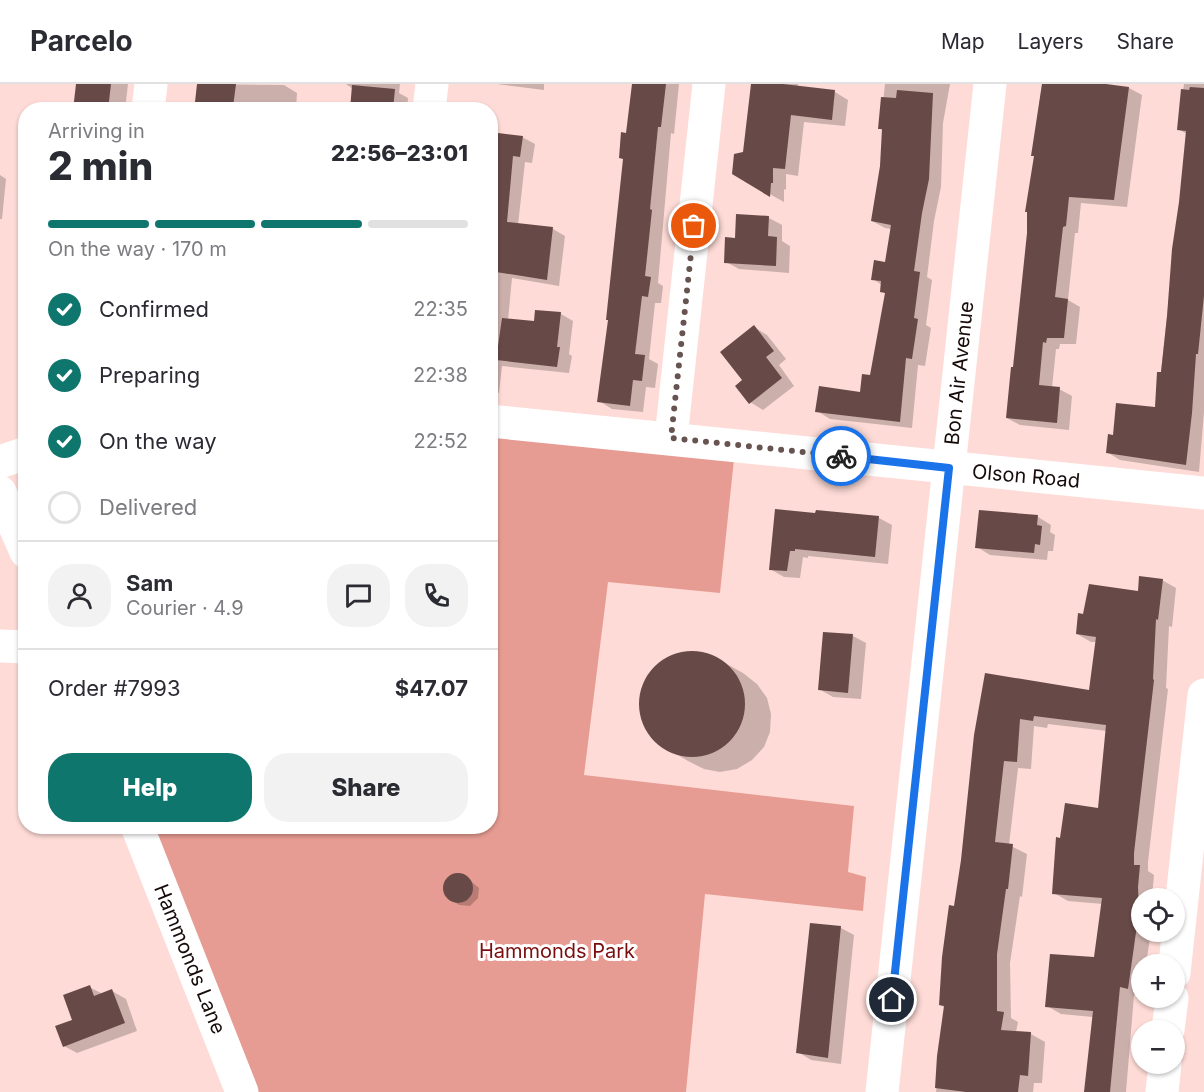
<!DOCTYPE html>
<html lang="en">
<head>
<meta charset="utf-8">
<style>
	body { margin:0; font-family:Inter,sans-serif; background:#f2f2f3; color:#2b2b33; height:100vh; display:flex; flex-direction:column; font-size:22px; white-space:nowrap }
	* { box-sizing:border-box; margin:0 }
	p { font-size:20px; color:#7c7c81 }
	.icon { flex:none; width:33px; height:33px; fill:none; stroke:currentColor; stroke-width:2; stroke-linecap:round; stroke-linejoin:round }
	.map { position:relative; flex:1; overflow:hidden }
	.details { position:absolute; left:18px; top:18px; width:480px; height:732px; display:flex; flex-direction:column; background:#fff; border-radius:24px; box-shadow:0 2px 4px #0004 }
	.details>* { flex:none }
	.tools { position:absolute; left:1131px; top:804px; display:grid; gap:12px }
	.tools a { display:grid; place-items:center; width:54px; height:54px; border-radius:50%; background:#fff; box-shadow:0 2px 4px #0004; font-size:30px }
	.pin { position:absolute; display:grid; place-items:center; width:51px; height:51px; color:#fff; margin:-26px; border:3px solid #fff; border-radius:50%; box-shadow:0 2px 6px #0007 }
	.courier { position:absolute; display:grid; place-items:center; width:60px; height:60px; margin:-30px; border:4px solid #1a73e8; border-radius:50%; background:#fff; color:#222; box-shadow:0 2px 8px #0007 }
	.overview em { font-style:normal; font-weight:800 }
	.overview div { display:flex; flex-direction:column-reverse }
	.overview { display:flex; align-items:center; justify-content:space-between; height:102px; padding:0 30px }
	h1 { font-size:39px; font-weight:800; line-height:45px }
	.bar { display:grid; grid-template-columns:repeat(4,1fr); gap:9px 6px; align-content:center; height:72px; padding:0 30px }
	.bar i { height:8px; border-radius:4px; background:#e1e1e2 }
	.bar .active { background:#0f766e }
	.bar p { grid-column:span 4 }
	.line { display:flex; align-items:center; gap:15px; padding:0 30px; border-top:2px solid #e1e1e2 }
	.line div { flex:1 }
	.round { display:grid; place-items:center; flex:none; width:63px; height:63px; border-radius:24px; background:#f2f2f3 }
	ol { padding:0 30px; list-style:none }
	li { display:flex; align-items:center; gap:18px; height:66px }
	li p { margin-inline-start:auto }
	li .icon { padding:6px; border-radius:50%; background:#0f766e; color:#fff; stroke-width:4 }
	li:last-child { color:#7c7c81 }
	li i { width:33px; height:33px; border:3px solid #e1e1e2; border-radius:50% }
	.primary-button { display:flex; gap:12px; margin-top:auto; padding:12px 30px }
	.primary-button a { flex:1; height:69px; border-radius:24px; background:#0f766e; color:#fff; font-size:24px; font-weight:800; line-height:69px; text-align:center }
	.primary-button a+a { background:#f2f2f3; color:#2b2b33 }
	header { display:flex; align-items:center; gap:36px; box-sizing:border-box; height:84px; padding:0 30px; background:#fff; border-bottom:2px solid #e1e1e2 }
	header strong { font-size:28px }
	nav { display:flex; gap:33px; margin-inline-start:auto; font-size:21px }
	.map>svg:first-child { display:block }
	.green { fill:#e79c93 }
	.shadow { fill:#0003 }
	.building { fill:#674a47 }
	.lines { fill:none; stroke-linecap:round; stroke-linejoin:round }
	.minor { stroke:#fff; stroke-width:33 }
	.done { stroke:#675451; stroke-width:6; stroke-dasharray:0 10.8 }
	.route { stroke:#1a73e8; stroke-width:8 }
	.labels { text-anchor:middle; dominant-baseline:central; stroke-width:6; stroke-linejoin:round; paint-order:stroke }
	.street-label { font-size:20px; fill:#160b0a; stroke:#fff }
	.park-label { font-size:20px; fill:#7a0e0f; stroke:#fff }
</style>
</head>
<body>
<header>
<strong>Parcelo</strong>
<nav><a>Map</a><a>Layers</a><a>Share</a></nav>
</header>
<div class="map">
<svg width="1204" height="1008" viewBox="0 0 1204 1008">
	<rect width="100%" height="100%" fill="#fedbd6"/>
	<path class="green" d="M491,351l243,24 -14,134 -112,-11 -24,193 270,31 -6,66 18,5 -3,34 -158,-17 -19,198h-434l-99,-265 337,-1z"/>
	<path class="shadow" d="M84,0h44l-3,26h-51z
		M200,0l84,1 13,8 -1,17h-99z
		M346,0h54l-1,9 9,5 -1,12h-55l1,-21z
		M497,0h47v6z
		M633,0h46l-5,50 -3,-1 -13,150 5,3 -2,17h-6l-6,56 9,5 -3,24 -9,-1 -3,25 -31,-3 -13,-8 10,-81z
		M754,0h44v3l37,5 13,8 -3,26 -41,-4 -6,54 -12,-2v16l-2,-1v13l-50,-28 10,-20z
		M885,0h65l-7,39 -2,64 -7,34 -7,56 5,3 -6,45 5,3 -6,38 -7,-1 -6,63 -82,-9 -13,-8 45,-18 9,-17 16,-82 -6,-3 1,-6 -9,-6 13,-16 5,-34 -6,-1 -13,-7 8,-42 4,-48 -4,-2z
		M1042,0h65v2l22,2 13,7 -15,112 -46,-4 -3,30h-3l-7,67 12,7 -4,37h-16l-1,5h-3l-4,39 7,1 13,7 -3,34 -49,-5 -13,-7 8,-49 20,-212 -3,-2z
		M1184,0h20v328l-5,60 -79,-12 -13,-8 7,-15 43,-29 30,-274 -9,-5z
		M490,49l32,4 13,7 -3,19 -7,-1 -7,63 35,4 12,7 -6,50 -47,-8 -4,42 27,3 1,-12 25,3 12,7 -4,33 3,2 -3,17 -67,-7 -3,27 -9,-1z
		M0,91l6,4 -4,40h-2z
		M738,131l31,3 13,7v16l8,5 -1,27 -50,-4 -13,-7 10,-22z
		M24,236h2v33l-3,-1z
		M754,243l13,8 19,24 -7,6 15,21 -31,24 -13,-8 -6,-22z
		M776,427l103,7 13,7 -4,39 -80,-8v2l-5,-1 -3,21 -16,-1 -14,-8z
		M980,428l58,5 13,8 -1,7 5,3 -2,16h-5l-1,9 -57,-5 -13,-8z
		M1162,496l14,8 -4,39 -3,-1 -3,62 2,1 -20,173v9l6,4 -2,23h-10v34h9l-5,32h-4v32l-8,-1 -8,97h-40l7,-75 -32,-3 -14,-8 48,-47 8,-55 -35,-3 -14,-8 7,-54 38,-30 8,-78 -59,-7 -1,4 -13,-2 -3,43 -13,-1 -9,77 18,9 -5,43 -2,-1 -10,67 1,55 7,4 -2,10 15,2 14,8 -3,41h-8l-1,9h-97l10,-84 -6,-3 22,-145 14,-125 114,-43 7,-50h-6l-14,-8 8,-19 54,-22z
		M825,549l28,3 13,7 -5,56 -28,-2 -14,-8z
		M700,568l16,6 27,15 14,11 10,14 4,16 -1,18 -6,15 -12,13 -15,9 -17,3 -16,-3 -16,-8 -27,-16 -12,-12 -7,-16 -2,-17 5,-16 8,-15 14,-11 16,-5z
		M454,791l11,1 14,12 -1,10 -8,8 -11,-1 -6,-4 -8,-9 1,-10z
		M812,840l29,4 13,7 -13,129 -30,-4 -13,-8z
		M89,903l14,7 9,-3 14,8 11,32 -60,22 -13,-7z"/>
	<path class="building" d="M76,0h35l-3,26h-35z
		M197,0h39l-3,23 -38,-5z
		M632,0h34l-5,43h-3l-8,82 2,1 -7,66 6,1 -3,20 -6,-1 -7,58 10,1 -3,26 -9,-1 -3,26 -33,-4 11,-82h-2l17,-161 -4,-1 2,-26 5,1z
		M751,0h32l52,6 -3,30 -41,-5 -6,54 -12,-1v15h-2l-1,14 -38,-23 2,-20 9,-2z
		M1042,0h64l23,3 -15,113 -45,-3 -3,29 -3,1 -8,70 13,2 -4,39h-17l-1,5 -3,-1 -4,43 21,2 -3,36 -51,-5 5,-51h2l14,-134v-21h-2l9,-56h-3z
		M352,1l43,4 -2,21h-43z
		M1190,3l14,1v208l-6,58h-2l-4,59 -6,52 -80,-12 2,-19 5,1 3,-32 39,4 2,-35h4l6,-56 5,-67 7,-47 7,-71 -9,-1 4,-41 8,1z
		M897,6l36,3 -4,86 -7,34 -8,58 6,1 -6,46 4,1 -6,40 -6,-1 -6,64 -85,-10 4,-26 41,6 2,-18 8,1 15,-82 -5,-1 1,-11 -10,-1 3,-20 11,2 6,-37 -20,-4 9,-55 2,-37h-4l3,-32 15,1z
		M490,48l33,4 -3,21 -7,-1 -6,66 46,5 -6,53 -57,-9z
		M736,130l33,2 -1,20 9,1 -1,29 -52,-3 1,-26 10,1z
		M535,226l26,2 -4,35h3l-3,20 -61,-7 6,-42 32,3z
		M754,241l20,26 -8,6 16,21 -33,26 -14,-18 7,-6 -22,-28z
		M775,425l40,4 1,-3 63,6 -4,41 -80,-8v2h-5l-3,20 -18,-1z
		M979,426l59,5 -1,10 5,1 -2,19 -5,-1 -1,9 -59,-5z
		M1139,492l24,3 -5,41 -2,-1 -3,60 1,1 -20,173v12h6l-2,22 1,24 -11,78 -8,-2 -10,105h-26l9,-81 -48,-4 5,-53 44,3 8,-59 -50,-4 4,-57 4,1 5,-35 33,5 8,-83 -72,-9 -1,5 -13,-2 -3,43 -13,-1 -9,81 18,2 -5,45h-2l-9,65v57l7,1 -3,18 30,2 -3,44 -8,-1 -2,17h-52l-31,-4 2,-32 7,-50 -5,-1 3,-48 7,-52 5,1 7,-46 13,-125 11,-62 104,17 7,-53 -20,-3 2,-21 5,1 6,-30 49,7z
		M823,548l30,2 -5,59 -30,-3z
		M639 620a53 53 0 1 1 106 0a53 53 0 1 1-106 0Z
		M443 804a15 15 0 1 1 30 0a15 15 0 1 1-30 0Z
		M810,839l31,3 -13,132 -32,-5z
		M90,901l4,11 18,-7 13,34 -62,24 -8,-21 17,-6 -9,-25z"/>
	<g class="lines">
		<path class="minor" d="M148,26l3,-26
			M429,26l3,-26
			M490,337l714,72
			M671,354l38,-354
			M0,378l26,-9
			M0,408l26,60
			M0,562l26,1
			M137,742l105,266
			M1174,889l30,-278
			M1168,946l4,-32
			M882,1008l108,-1008
			M1162,1008l3,-28"/>
	</g>
	<g class="lines">
		<path class="done" d="M694,142l-23,212 170,18"/>
		<path class="route" d="M841,372l108,12 -57,532"/>
	</g>
	<g class="labels">
		<g class="street-label">
			<text transform="translate(959 289) rotate(-84)">Bon Air Avenue</text>
			<text transform="translate(1026 392) rotate(5)">Olson Road</text>
			<text transform="translate(190 875) rotate(68)">Hammonds Lane</text>
		</g>
		<g class="park-label">
			<text x="557" y="867">Hammonds Park</text>
		</g>
	</g>
</svg>
<div class="tools">
<a><svg class="icon" aria-label="locate" viewBox="0 0 24 24"><circle cx="12" cy="12" r="6"/><path d="M12 2v4M12 18v4M2 12h4M18 12h4"/></svg></a>
<a>+</a>
<a>−</a>
</div>
<div class="pin" style="left:694px;top:142px;background:#ea580c"><svg class="icon" aria-label="bag" viewBox="0 0 24 24"><path d="M5 8h14l-1 12H6zM9 8a3 3 0 0 1 6 0"/></svg></div>
<div class="pin" style="left:892px;top:916px;background:#1f2937"><svg class="icon" aria-label="home" viewBox="0 0 24 24"><path d="M3 11l9-7 9 7M6 9v11h12V9"/></svg></div>
<div class="courier" style="left:841px;top:372px"><svg class="icon" aria-label="bike" viewBox="0 0 24 24"><circle cx="6" cy="16" r="4"/><circle cx="18" cy="16" r="4"/><path d="M6 16l4-8h5l3 8M10 8l3 8H6M13 5h3"/></svg></div>
<section class="details">
<div class="overview"><div><h1>2 min</h1><p>Arriving in</p></div><em>22:56–23:01</em></div>
<div class="bar"><i class="active"></i><i class="active"></i><i class="active"></i><i></i><p>On the way · 170 m</p></div>
<ol>
<li><svg class="icon" aria-label="check" viewBox="0 0 24 24"><path d="M5 12l5 5 9-10"/></svg>Confirmed<p>22:35</p></li>
<li><svg class="icon" aria-label="check" viewBox="0 0 24 24"><path d="M5 12l5 5 9-10"/></svg>Preparing<p>22:38</p></li>
<li><svg class="icon" aria-label="check" viewBox="0 0 24 24"><path d="M5 12l5 5 9-10"/></svg>On the way<p>22:52</p></li>
<li><i></i>Delivered</li>
</ol>
<div class="line" style="height:108px"><a class="round"><svg class="icon" aria-label="person" viewBox="0 0 24 24"><circle cx="12" cy="8" r="4"/><path d="M4 21q1-7 8-7t8 7"/></svg></a><div><b>Sam</b><p>Courier · 4.9</p></div><a class="round"><svg class="icon" aria-label="chat" viewBox="0 0 24 24"><path d="M4 5h16v11H9l-5 4z"/></svg></a><a class="round"><svg class="icon" aria-label="phone" viewBox="0 0 24 24"><path d="M5 4h4l2 5-3 2q2 4 5 5l2-3 5 2v4C11 20 4 13 5 4z"/></svg></a></div>
<div class="line" style="height:78px"><div>Order #7993</div><b>$47.07</b></div>
<div class="primary-button"><a>Help</a><a>Share</a></div>
</section>
</div>
</body>
</html>
